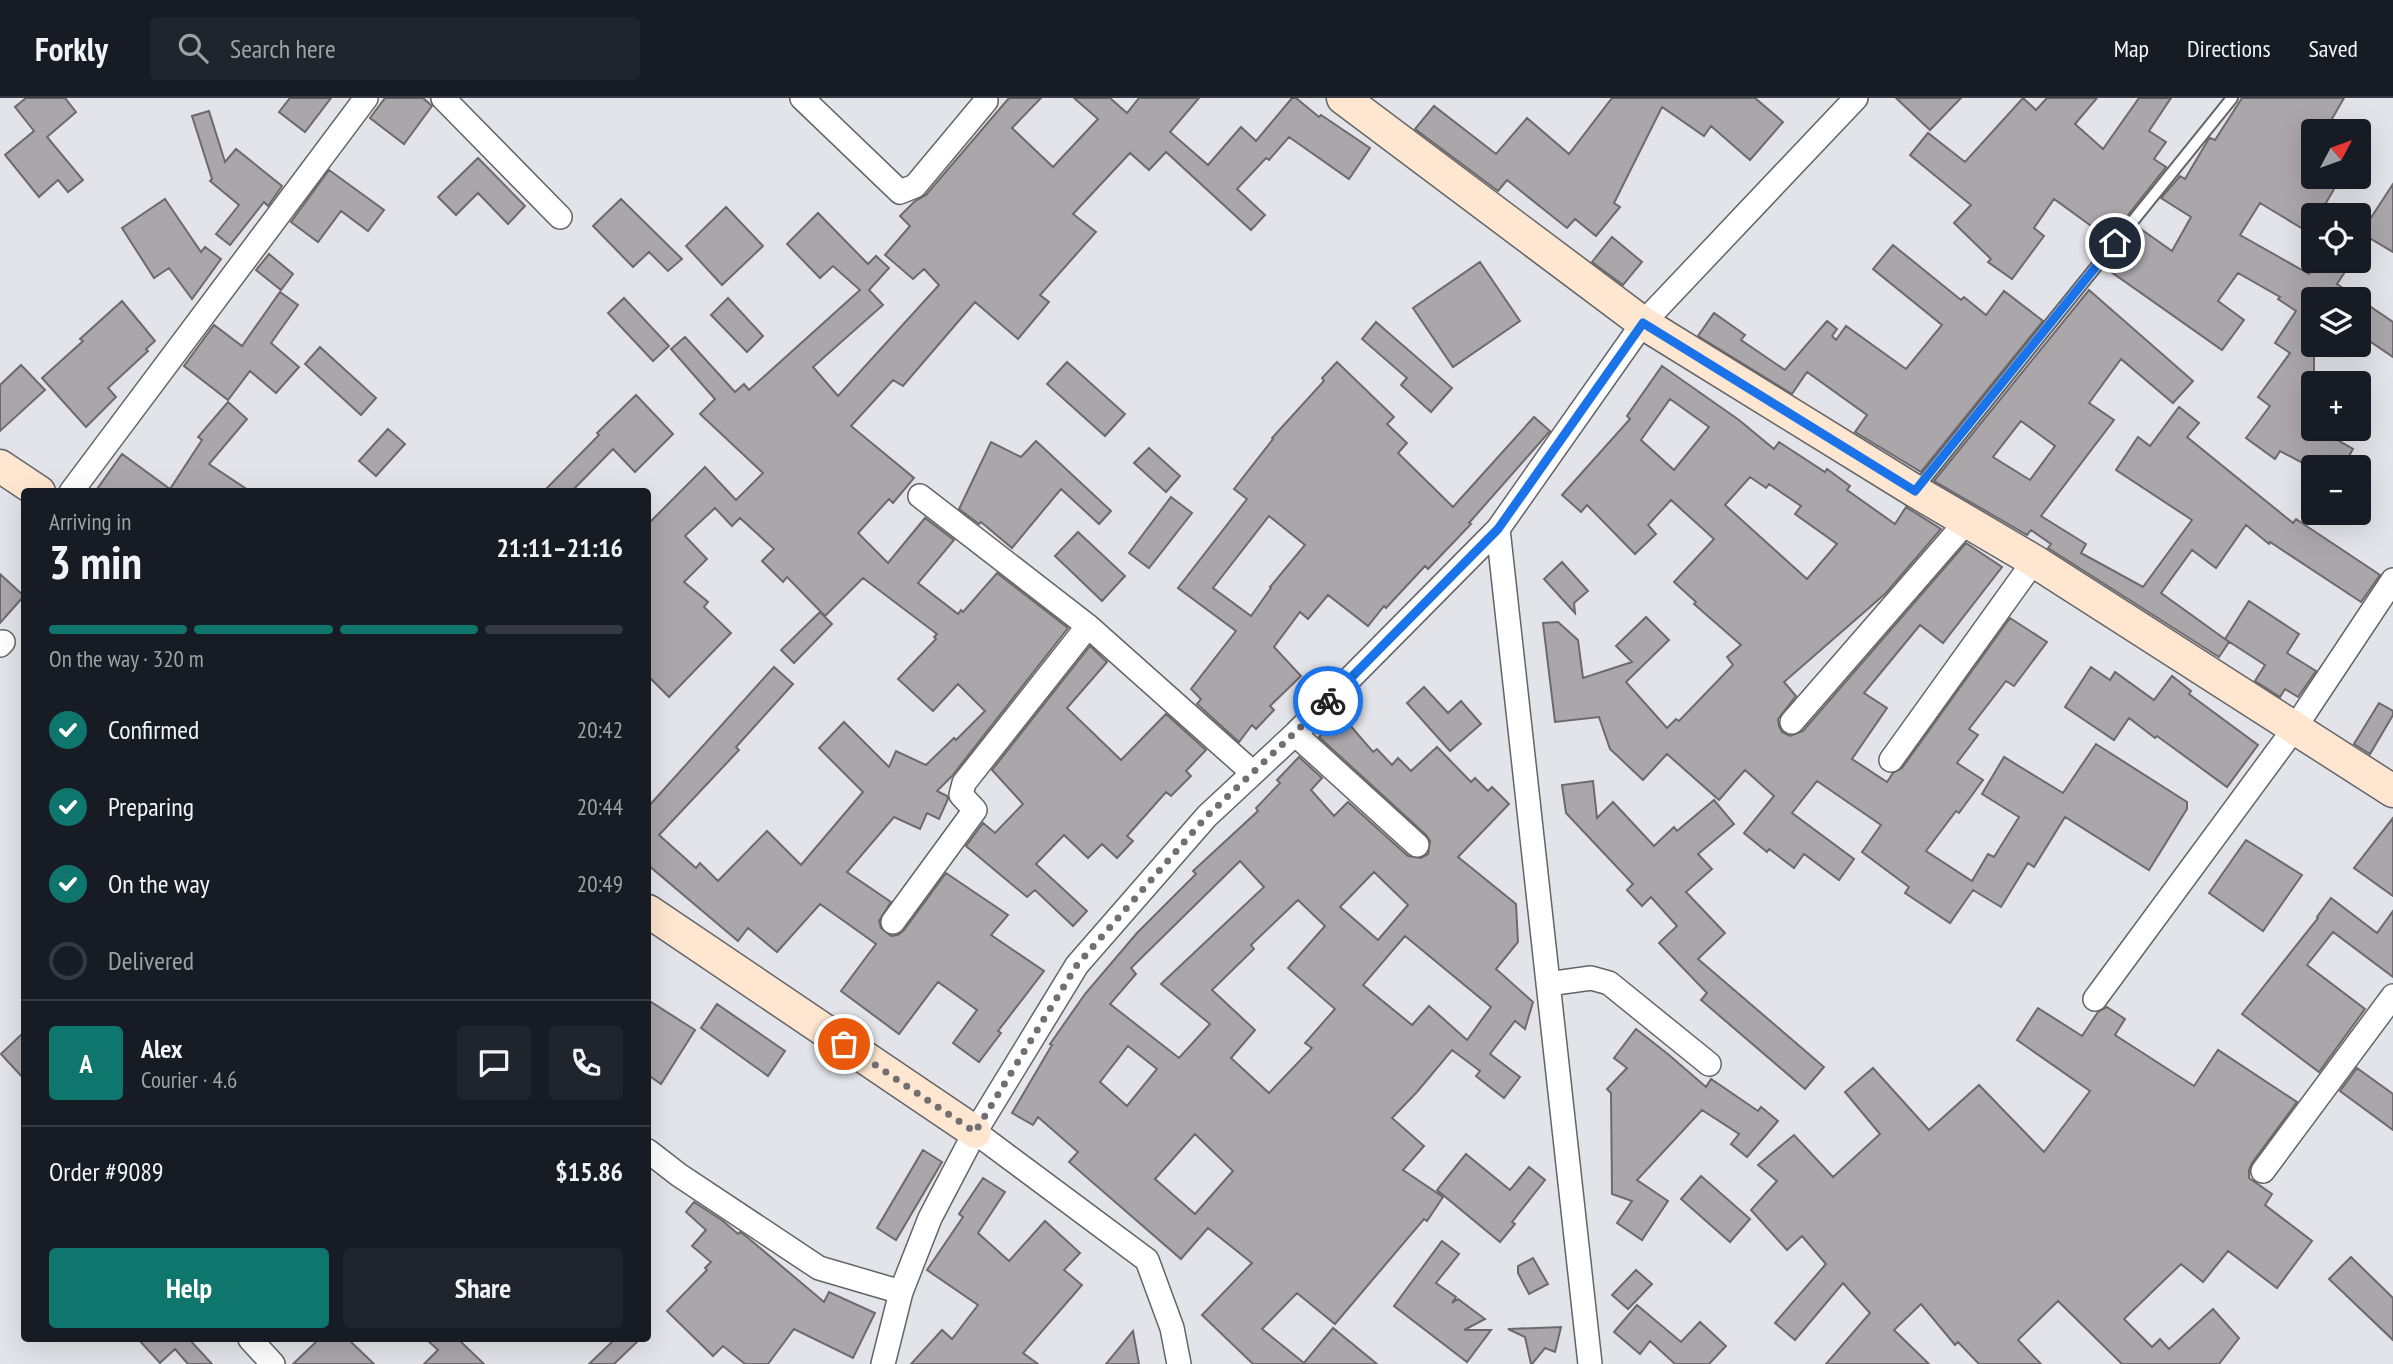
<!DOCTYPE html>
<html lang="en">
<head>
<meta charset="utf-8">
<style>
	body { margin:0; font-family:"PT Sans Narrow",sans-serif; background:#20242c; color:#f1f3f6; height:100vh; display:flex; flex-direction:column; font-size:26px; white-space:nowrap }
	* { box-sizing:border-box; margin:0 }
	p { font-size:23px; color:#9ea1a6 }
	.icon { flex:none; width:38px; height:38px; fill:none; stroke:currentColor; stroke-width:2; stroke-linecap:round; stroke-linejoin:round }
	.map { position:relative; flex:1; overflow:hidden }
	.sheet { position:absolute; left:21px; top:390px; width:630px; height:854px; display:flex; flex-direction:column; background:#171b24; border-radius:7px; box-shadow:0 7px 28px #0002 }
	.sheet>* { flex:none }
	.needle { width:46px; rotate:49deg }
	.fabs { position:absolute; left:2301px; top:21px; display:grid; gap:14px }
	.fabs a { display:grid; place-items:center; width:70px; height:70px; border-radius:7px; background:#171b24; box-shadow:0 7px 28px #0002; font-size:35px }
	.pin { position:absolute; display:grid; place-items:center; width:60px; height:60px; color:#fff; margin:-30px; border:4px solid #fff; border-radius:50%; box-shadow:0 2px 7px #0007 }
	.courier { position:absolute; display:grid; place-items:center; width:70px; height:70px; margin:-35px; border:5px solid #1a73e8; border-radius:50%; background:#fff; color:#222; box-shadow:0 2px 9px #0007 }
	.head em { font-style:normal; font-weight:600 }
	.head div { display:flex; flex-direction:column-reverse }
	.head { display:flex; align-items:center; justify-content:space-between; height:119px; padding:0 28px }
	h1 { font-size:46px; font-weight:600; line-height:52px }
	.bar { display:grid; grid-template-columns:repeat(4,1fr); gap:10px 7px; align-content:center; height:84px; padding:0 28px }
	.bar i { height:9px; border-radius:5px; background:#363941 }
	.bar .on { background:#0f766e }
	.bar p { grid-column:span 4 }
	.line { display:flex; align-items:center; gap:18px; padding:0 28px; border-top:2px solid #363941 }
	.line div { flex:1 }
	.round { display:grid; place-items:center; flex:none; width:74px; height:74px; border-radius:7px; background:#20242c }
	ol { padding:0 28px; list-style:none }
	li { display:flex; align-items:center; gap:21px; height:77px }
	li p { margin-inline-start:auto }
	li .icon { padding:7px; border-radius:50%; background:#0f766e; color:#fff; stroke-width:4 }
	li:last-child { color:#9ea1a6 }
	li i { width:38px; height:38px; border:4px solid #363941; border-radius:50% }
	.primary-button { display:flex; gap:14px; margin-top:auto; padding:14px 28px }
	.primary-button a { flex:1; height:80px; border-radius:7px; background:#0f766e; color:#fff; font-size:28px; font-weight:600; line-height:80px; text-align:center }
	.primary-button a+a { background:#20242c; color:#f1f3f6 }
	header { display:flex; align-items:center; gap:42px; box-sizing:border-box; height:98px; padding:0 35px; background:#171b24; border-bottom:2px solid #363941 }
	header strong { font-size:33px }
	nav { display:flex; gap:38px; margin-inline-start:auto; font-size:24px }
	.search { width:490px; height:63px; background:#20242c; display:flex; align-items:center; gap:18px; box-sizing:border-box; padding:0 24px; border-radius:7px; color:#9ea1a6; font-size:26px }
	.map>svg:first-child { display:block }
	.building { fill:#aaa6aa; stroke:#6d696d; stroke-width:2; fill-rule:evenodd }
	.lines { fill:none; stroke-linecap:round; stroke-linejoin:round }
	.lane-casing { stroke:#636468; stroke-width:14 }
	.street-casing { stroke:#636468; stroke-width:26 }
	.secondary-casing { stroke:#636468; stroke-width:35 }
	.lane { stroke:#fff; stroke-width:10 }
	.street { stroke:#fff; stroke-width:23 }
	.secondary { stroke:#fee6d0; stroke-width:32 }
	.done { stroke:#707073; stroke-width:7; stroke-dasharray:0 12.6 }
	.route { stroke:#1a73e8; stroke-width:9 }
</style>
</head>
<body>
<header>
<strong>Forkly</strong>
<div class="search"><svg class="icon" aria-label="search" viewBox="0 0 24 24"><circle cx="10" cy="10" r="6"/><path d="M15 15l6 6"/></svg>Search here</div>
<nav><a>Map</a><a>Directions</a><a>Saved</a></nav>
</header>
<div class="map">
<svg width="2393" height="1266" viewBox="0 0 2393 1266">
	<rect width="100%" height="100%" fill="#e3e4e9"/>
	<path class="building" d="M26,0h39l11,14 -29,25 36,43 -15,12 -10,-12 -19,17 -34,-42 29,-24 -19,-24z
		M290,0h41l-26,34 -26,-20z
		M385,0h38l9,8 -28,38 -34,-26z
		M1009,0h32l-29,30 41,39 45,-48 -24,-21h36l17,15 12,-15h60l-29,34 38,33 33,-38 15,14 36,-43h4l23,19 2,-2 49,33 -21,31 -60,-42 -20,23 -3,-2 -29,31 28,26 -14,15 -85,-78 -17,18 -19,-17 -57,61 23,18 -56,63 9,7 -31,37 -43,-37 -72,84 -10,-6 -42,46 63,52 -21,25 -4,-4 -31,34 30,30 37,-45 29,22 -36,43 40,31 3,-4 2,2 34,-39 71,55 -116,148 -15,15 10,5 1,3 -9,20 -12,-6 -7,16 -26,-12 -47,55 44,30 -12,19 2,7 10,8 7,-1 6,-5 42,-57 62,42 -17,20 53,36 -46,60 3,2 -22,29 -26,-19 24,-33 -39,-28 -39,52 -58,-43 35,-47 -56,-40 -43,48 -29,-24 -10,13 -90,-76v-58l126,-140 19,17 -57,63 3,3 -80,85 37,33 4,-5 18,18 49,-50 34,34 62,-73 -44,-44 25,-26 45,45 7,-16 30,14 28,-27 2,2 29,-29 -27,-27 -25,27 -35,-32 38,-40 -2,-2 3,-3 -74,-56 -38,38 -38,-39 -4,5 -21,-21 12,-12 -34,-31 -8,8 -17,-18 -30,28 22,23 -23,23 24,20 -4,5 27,26 -62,64 -21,-21v-152l57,-57 31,33 27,-27 -63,-59 15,-15 -44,-50 14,-12 50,55 9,-8 5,6 111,-100 -27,-24 -13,12 -33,-34 31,-31 50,51 8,-8 13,12 -20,22 14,15 -70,62 25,29 101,-111 -15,-16 -11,10 -28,-24 25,-29 -10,-10 15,-15 11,-6z
		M1612,0h143l28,24 -33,38 -39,-34 -7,10 -42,-29 -48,96 6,4 -24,29 -21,-17 -8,9 -60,-48 -9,11 -83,-62 19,-23 62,48 31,-36 42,36z
		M1896,0h65l-31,32z
		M2023,0l13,12 11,-12h50l-22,26 28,25 36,-51h32l-22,33 17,11 -12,17 12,8 -57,72 -55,-40 -20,29 10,8 -32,43 -24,-17 3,-3 -37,-36 17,-18 -61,-50 18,-22 37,29z
		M2242,0h102l-19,33h-11v46h27l-22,38h-5v9l-6,8 -48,-29 -20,32 69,39 8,-13h35l-15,23 56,38v35l-34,-23v-35h-45v46h7l-7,11v73h4l35,20 -10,18h-33l-30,-16 -5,8 -29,-21 24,-32 -12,-9 32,-44 -15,-10 21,-32 -18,-12 2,-2 -42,-24 -20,28 26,19 -22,30 -115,-81 17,-20 -3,-1 17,-21 34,24 19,-34 -30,-19 19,-22 5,3 23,-39 2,-2 5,2z
		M209,13l16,51 11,-13 46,37 -14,20 -4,-4 -34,43 -14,-11 23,-29 -29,-24 2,-2 -20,-63z
		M478,60l47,48 -17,18 -30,-31 -22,22 -18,-18z
		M329,72l55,40 -16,21 -27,-20 -23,31 -27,-20z
		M2393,86v68l-32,-19z
		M165,101l36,53 4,-5 16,12 -29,40 -23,-31 -15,10 -32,-50z
		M621,101l61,60 -14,12 -19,-19 -16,15 -40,-41z
		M726,109l37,39 -41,39 -36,-39z
		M1612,139l30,25 -19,23 -31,-23z
		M1893,147l68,55 3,-3 22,18 18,-24 39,30 -122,151 -66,-40 12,-17 -60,-43 -15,22 -94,-58 16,-23 31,22 -4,5 44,30 42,-49 10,8 -5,7 4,4 10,-14 60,43 36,-44 -69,-56z
		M269,156l24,20 -12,16 -25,-20z
		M1480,164l40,59 -67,46 -40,-59z
		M2089,192l104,91 -20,22 -52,-44 -32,44 25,17 -73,96 45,28 -5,9 62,34 49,-67 -76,-50 22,-33 12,9 29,-39 20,16 -12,14 106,86 3,-4 84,56 -19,27 -91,-60 -1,2 -23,-19 -30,43 -24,-18 -31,43 68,49 -10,15 -171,-109 3,-4 -20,-14 -4,5 -93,-54zM2021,323l34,25 -25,34 -37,-23z
		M280,194l18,13 -27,38 28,24 -23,26 -26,-22 -22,29 -44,-34 30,-41 28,21z
		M624,200l45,48 -16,15 -45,-48z
		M728,200l35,38 -16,16 -36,-37z
		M122,203l33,40 -9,8 2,2 -40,37 8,9 -30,30 -44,-49 41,-37 -3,-2z
		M1376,224l76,66 -21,24 -30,-27 6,-7 -45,-39z
		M320,249l56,51 -15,17 -56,-51z
		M1067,264l58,52 -20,22 -58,-52z
		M1337,264l57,55 -7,7 20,19 -9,10 55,54 81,-90 16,14 -81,92 2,1 -43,45 -3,-3 -39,42 -2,-2 -16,20 -40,-31 -20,24 -8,-7 -26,35 27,29 -31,30 4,4 -18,19 -4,-4 -13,17 -42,-38 4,-5 -10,-10 45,-58 -58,-43 69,-89 -13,-10 39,-50 -1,-1 52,-57 -2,-3zM1269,418l36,29 -35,42 1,1 -20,28 -38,-28z
		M21,267l24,25 -45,41v-46z
		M1662,268l77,54 35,29 5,-7 46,30 2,-3 23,17 -3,4 48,34 11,-17 35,22 -55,64 -102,89 12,14 -18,23 1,7 3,6 8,4 13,-5 163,-188 36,24 -59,76 -23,-18 -56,68 23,15 -35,51 35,23 6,-9 9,-5 108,-150 37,24 -33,44 -8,-5 -37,48 9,6 -21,28 26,17 -24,33 -3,-2 -30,40 46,30 16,-27 6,3 25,-40 -37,-23 22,-37 59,36 33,-49 91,58v7l-38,61 -84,-53 -31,50 -6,-4 -27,44 -28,-17 -23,33 -45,-30 4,-6 -47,-35 19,-27 -64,-44 -25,32 62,46 -15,21 -35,-26 -10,14 -25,-19 -2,3 -23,-19 30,-37 -29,-26 -26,30 -52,-46 -24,26 -33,-31 -11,-32 -44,5 -12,-99 15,-1 20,18 5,38 49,-16 -16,-16 30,-29 23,23 -43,42 41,46 9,-9 3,2 54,-56 -6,-8 14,-12 -47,-41 2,-2 -22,-20 40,-43 -43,-39 -23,25 8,9 -21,20 -48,-49 -6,7 -19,-17 68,-76 -3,-3zM1670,301l39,28 -35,43 -33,-30zM1750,379l16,11 3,-4 32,22 -6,8 42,30 -30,35 -82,-74z
		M636,297l37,39 -38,38 -22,-23 -42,43h-28l56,-57 -2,-2z
		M228,304l19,17 -38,45 42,28h-156l27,-38 48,35 32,-49 -4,-3z
		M388,331l17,15 -29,32 -17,-15z
		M1036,343l75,70 -12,13 -38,-35 -49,59 -31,-26 -2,2 -20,-15 32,-67 30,15z
		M1149,350l31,28 -14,16 -32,-29z
		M1171,399l21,16 -43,55 -20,-15z
		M1078,434l47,44 -23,25 -47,-45z
		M1562,464l26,29 -14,12 1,10 -31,-34z
		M0,476l24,22 -24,27z
		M2249,503l50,33 -12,19 29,18 -18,26 -13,-8 -5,8 -25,-16 10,-16 -40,-26z
		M820,514l12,12 -38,39 -13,-13z
		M1090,548l17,16 -40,46 54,52 45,-46 40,36 -20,21 5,5 -20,20 -5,-4 -39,44 6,5 -16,17 -15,-14 -14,14 -24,-23 -28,29 51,47 -14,15 -38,-36 -8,7 -61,-51 17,-23 12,10 28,-29 -31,-34z
		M2091,569l19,13 5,-8 39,28 18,-24 19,15 -2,3 69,51 -31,42 -70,-51 -2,2 -26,-20 -15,22 -49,-33z
		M1424,589l24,26 13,-12 20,23 -31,27 -43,-48z
		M2379,605l14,8v4l-23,39 -16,-10z
		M1342,618l31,36 4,-3 15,16 6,-7 13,13 26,-24 34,35 4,-4 13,13 4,-4 17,17 -51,53 58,47 2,38 -22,27 37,33 -8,27 -10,-8 -25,33 30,23 -16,21 -28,-22 4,-5 -28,-21 -35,42 -25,26 32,28 -21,24 40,27 -16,24 -3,-2 -89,105 -38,-31 -35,36 42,34 29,-35 44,36h-124l-51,-49 50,-52 -44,-35 -27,31 -112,-97 9,-10 -40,-35 -5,8 -21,-12 40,-68 -2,-1 35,-50 52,-61 59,-59 -3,-3 65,-60 -2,-3 24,-25 -3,-3 22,-23 23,21 -11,12 23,26 14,-14 60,54 13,2 7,-4 2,-13 -4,-6 -107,-98zM1240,763l24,26 -103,97 49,40 -31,34 -69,-54 26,-30 -5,-6zM1374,774l34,33 -30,35 -38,-33zM1298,802l27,26 -37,42 47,41 -30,34 7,5 -43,45 -38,-35 24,-28 -43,-40 42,-41 -3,-4zM1405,838l86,71 -24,33 -38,-34 -17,19 -49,-40zM1128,948l29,23 -30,37 -27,-24zM1195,1036l38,37 -38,43 -40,-35z
		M1593,683l4,37 16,-16 41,44 20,-19 3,4 37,-31 20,24 -36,30 14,15 -26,23 39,41 -27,26 126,108 -19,22 -104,-89 6,-7 -48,-50 18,-17 -26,-29 -9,9 -15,-16 6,-6 -67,-71 -4,-28z
		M2393,720v78l-39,-28z
		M2246,742l56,35 -39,56 -54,-38z
		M2331,800l46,35 16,-22v66l-60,-45 -26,33 58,44 -46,63 -77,-58 76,-96 -1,-1z
		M648,902l47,30 -34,54 -13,-9z
		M717,906l68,47 -17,25 -67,-48z
		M2107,909l18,12 -10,16 79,51 24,-36 79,52 -45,61 -3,7v8l23,16 -7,11 47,36 -35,47 -49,-37 -25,31 -22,-18 -57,55 28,28 8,-8 9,10 44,-40 26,29 -20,26h-97l-64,-63 -40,39 23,24h-62l-21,-22 -3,3 -34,-41 -27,26 35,34h-103l44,-51 -27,-30 -48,57 -20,-17 51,-59 -24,-28 -15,14 -36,-40 26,-29 -19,-16 36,-30 39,42 47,-43 -35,-42 28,-24 56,62 50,-45 65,67 46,-61 -73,-51 21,-32 44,28 16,-24z
		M1636,931l33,26 37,32 5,-8 47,32 3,-4 17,14 -31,36 -16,-13 8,-10 -37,-24 -65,70 31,21 -26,39 -25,-17 15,-22 -20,-7 -1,-101 -4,-4 20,-21 -13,-10z
		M24,934v47l-23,-25z
		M2357,970l36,26v36l-53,-39z
		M923,1052l19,12 -46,78 -19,-12z
		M1466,1056l44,36 19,-23 16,13 -33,42 3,2 -15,18 -63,-52z
		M1701,1078l49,43 -20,23 -49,-43z
		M983,1080l22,14 -27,41 31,28 36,-40 35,32 -16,17 18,15 -59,68 15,11h-127l31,-34 10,9 26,-34 -51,-35 36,-53 -4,-3z
		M694,1104l29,19 15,13 2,-2 7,5 77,65 5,-10 46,21 -22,45 -59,-29 -26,35h-23l-22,-18 -10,10 -46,-45 40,-41 -2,-2 6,-6 -19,-16 14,-16 -20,-18z
		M1442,1143l17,13 -23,29 20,14 -4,6 6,-4 27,20 -21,11h27l-24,32 -73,-56z
		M2351,1159l42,41v42l-64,-61z
		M1533,1160l15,26 -19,10 -11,-21v-7z
		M1636,1172l16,14 -24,25 -16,-14z
		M1637,1207l44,37 19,-20 26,24 -17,18h-34l-25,-23 -10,13 -26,-22z
		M1561,1229l-6,25 -10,-4 -13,16h-1l-6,-27 -17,-8z
		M1133,1233l6,33h-33z
		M138,1241h51l23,25h-24l-13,-15 -15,14z
		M319,1241h29l26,25h-81z
		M426,1241h32l26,25h-60l14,-14z
		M615,1241h25l-26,25h-25z"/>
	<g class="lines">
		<g class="lane-casing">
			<path id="lane" d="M1917,391l315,-391"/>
		</g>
		<g class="street-casing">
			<path id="street" d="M443,0l117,119
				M802,0l98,94 15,-6 71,-85
				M71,394l295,-394
				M920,398l168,130 164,146
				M0,547l3,-3
				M1792,624l175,-201
				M1295,636l122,111
				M1891,662l143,-199
				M893,824l82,-112 -14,-15 3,-12 124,-157
				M1548,886l43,-6 18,5 100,81
				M2095,901l199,-270 99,-149
				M648,1053l31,24 140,93 82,24
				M2263,1073l130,-175
				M250,1241l23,25
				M883,1266l18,-72 29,-74 45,-86
				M1179,1266l-7,-36 -25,-68 -172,-128 102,-167 130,-149 88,-82 203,-205
				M1590,1266l-92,-835 145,-206 213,-225"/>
		</g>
		<g class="secondary-casing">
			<path id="secondary" d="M1343,0l300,225 272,168 119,70 359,230
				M0,368l39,26
				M648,813l327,221"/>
		</g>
		<use href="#lane" class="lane"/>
		<use href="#street" class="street"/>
		<use href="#secondary" class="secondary"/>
	</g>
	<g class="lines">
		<path class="done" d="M844,946l131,88 102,-167 130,-149 121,-115"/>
		<path class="route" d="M1328,603l170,-172 145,-206 272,168 200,-248"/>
	</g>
</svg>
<div class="fabs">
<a><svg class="needle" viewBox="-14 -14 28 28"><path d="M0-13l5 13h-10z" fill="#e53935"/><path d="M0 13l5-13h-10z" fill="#9ea1a6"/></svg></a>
<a><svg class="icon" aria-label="locate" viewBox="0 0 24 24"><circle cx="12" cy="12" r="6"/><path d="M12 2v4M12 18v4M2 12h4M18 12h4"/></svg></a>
<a><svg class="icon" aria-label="layers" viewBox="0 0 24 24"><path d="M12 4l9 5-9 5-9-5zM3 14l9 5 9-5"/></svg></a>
<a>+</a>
<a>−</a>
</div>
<div class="pin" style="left:844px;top:946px;background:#ea580c"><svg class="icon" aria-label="bag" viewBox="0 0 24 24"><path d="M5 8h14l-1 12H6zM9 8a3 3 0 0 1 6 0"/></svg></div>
<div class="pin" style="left:2115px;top:145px;background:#1f2937"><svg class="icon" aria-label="home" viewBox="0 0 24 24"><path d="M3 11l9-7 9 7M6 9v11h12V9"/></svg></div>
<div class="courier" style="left:1328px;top:603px"><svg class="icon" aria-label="bike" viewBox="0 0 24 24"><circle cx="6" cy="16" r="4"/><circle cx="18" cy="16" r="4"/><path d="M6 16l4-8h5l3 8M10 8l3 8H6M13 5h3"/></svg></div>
<section class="sheet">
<div class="head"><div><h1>3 min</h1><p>Arriving in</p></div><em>21:11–21:16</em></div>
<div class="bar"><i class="on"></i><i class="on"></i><i class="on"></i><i></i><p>On the way · 320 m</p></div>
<ol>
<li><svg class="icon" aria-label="check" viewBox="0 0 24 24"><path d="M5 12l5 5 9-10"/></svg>Confirmed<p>20:42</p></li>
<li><svg class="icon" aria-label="check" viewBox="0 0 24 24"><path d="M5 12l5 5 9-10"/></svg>Preparing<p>20:44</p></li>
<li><svg class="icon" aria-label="check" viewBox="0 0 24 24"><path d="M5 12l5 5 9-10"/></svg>On the way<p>20:49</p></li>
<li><i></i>Delivered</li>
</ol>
<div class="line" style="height:126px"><b class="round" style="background:#0f766e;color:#fff">A</b><div><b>Alex</b><p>Courier · 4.6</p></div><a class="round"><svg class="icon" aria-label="chat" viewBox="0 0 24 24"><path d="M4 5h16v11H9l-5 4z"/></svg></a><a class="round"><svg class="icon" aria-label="phone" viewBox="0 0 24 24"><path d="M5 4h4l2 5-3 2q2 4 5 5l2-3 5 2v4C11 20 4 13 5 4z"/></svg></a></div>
<div class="line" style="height:91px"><div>Order #9089</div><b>$15.86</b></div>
<div class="primary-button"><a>Help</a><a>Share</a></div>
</section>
</div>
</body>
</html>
